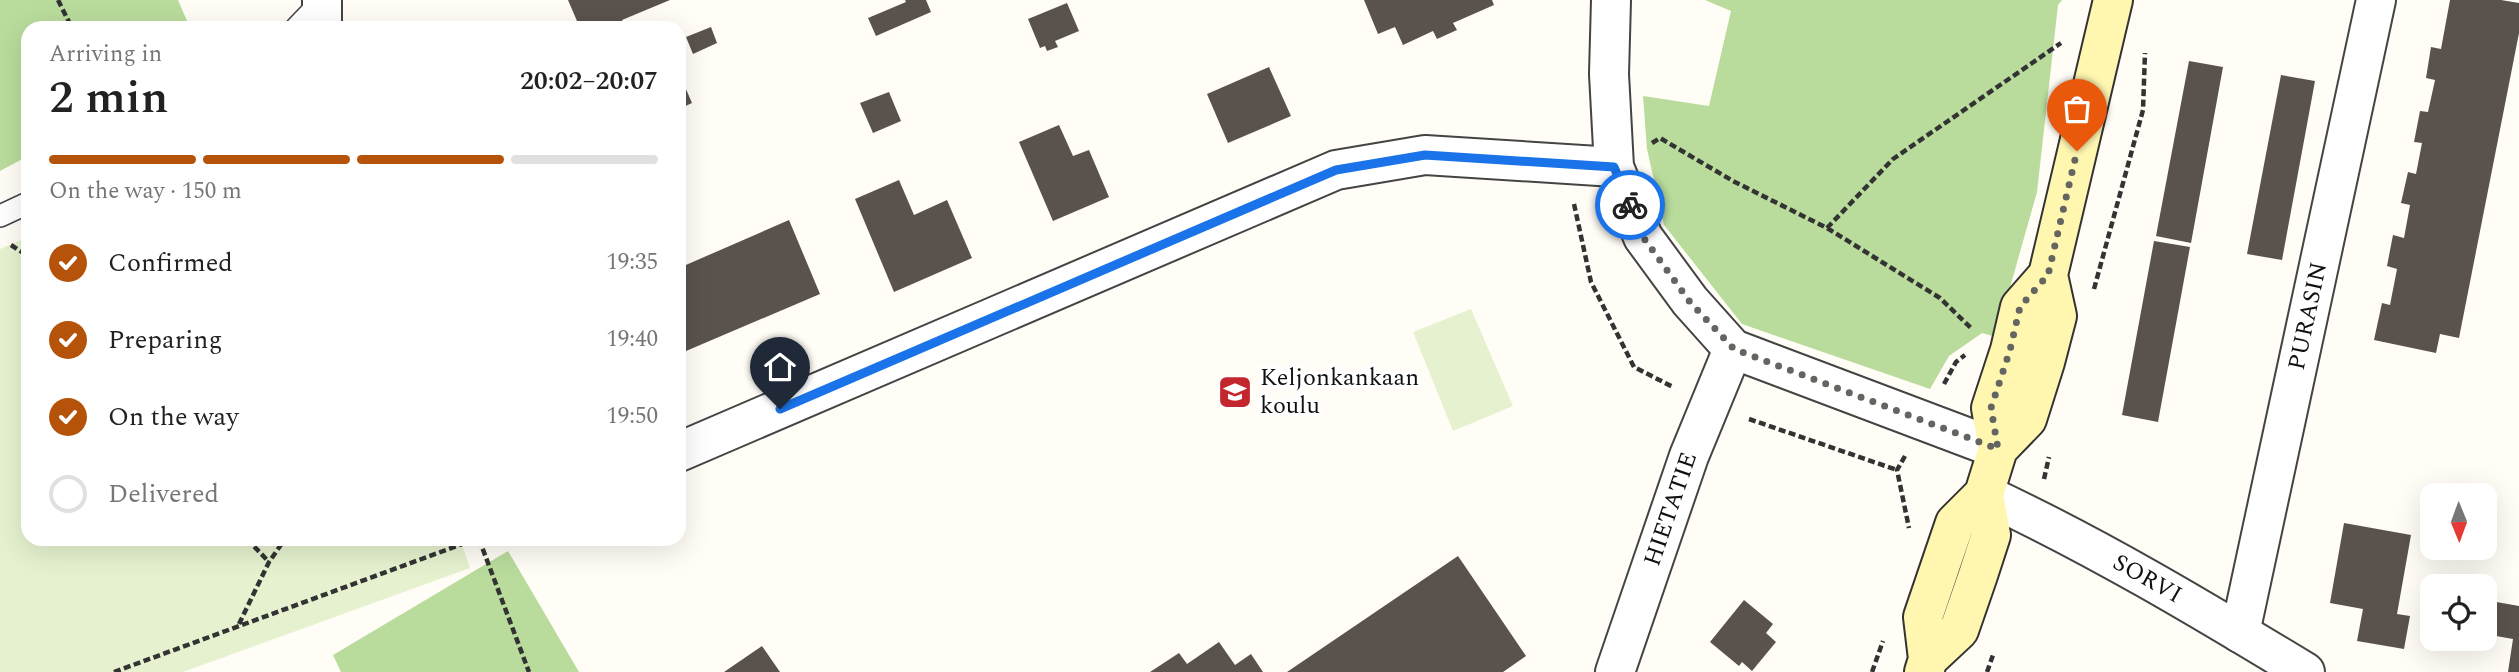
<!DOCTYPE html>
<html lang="en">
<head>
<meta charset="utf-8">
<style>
	body { margin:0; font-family:Spectral,serif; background:#f2f2f2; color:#222; height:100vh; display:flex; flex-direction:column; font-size:26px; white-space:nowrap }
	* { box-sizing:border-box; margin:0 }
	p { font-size:23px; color:#767676 }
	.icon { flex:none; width:38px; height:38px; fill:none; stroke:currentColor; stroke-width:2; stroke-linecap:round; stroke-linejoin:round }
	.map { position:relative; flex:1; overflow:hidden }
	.sheet { position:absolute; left:21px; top:21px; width:665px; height:525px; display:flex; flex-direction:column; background:#fff; border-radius:21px; box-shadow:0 7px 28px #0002 }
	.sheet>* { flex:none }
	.needle { width:46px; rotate:179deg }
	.tools { position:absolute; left:2420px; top:483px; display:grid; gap:14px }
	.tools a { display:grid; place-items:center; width:77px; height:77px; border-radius:14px; background:#fff; box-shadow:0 7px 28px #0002; font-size:35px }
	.pin { position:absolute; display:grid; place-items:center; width:60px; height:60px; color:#fff; margin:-72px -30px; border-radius:50% 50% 50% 0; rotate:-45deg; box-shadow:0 0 7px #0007 }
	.pin .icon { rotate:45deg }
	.courier { position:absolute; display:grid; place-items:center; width:70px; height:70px; margin:-35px; border:5px solid #1a73e8; border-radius:50%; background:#fff; color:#222; box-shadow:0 2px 9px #0007 }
	.overview em { font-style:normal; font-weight:600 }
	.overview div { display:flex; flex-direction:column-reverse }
	.overview { display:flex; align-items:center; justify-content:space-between; height:119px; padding:0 28px }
	h1 { font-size:46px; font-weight:600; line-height:52px }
	.bar { display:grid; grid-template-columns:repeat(4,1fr); gap:10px 7px; align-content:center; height:84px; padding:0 28px }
	.bar i { height:9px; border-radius:5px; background:#e0e0e0 }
	.bar .active { background:#b45309 }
	.bar p { grid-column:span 4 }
	ol { padding:0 28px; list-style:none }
	li { display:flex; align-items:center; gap:21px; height:77px }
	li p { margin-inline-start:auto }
	li .icon { padding:7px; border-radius:50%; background:#b45309; color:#fff; stroke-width:4 }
	li:last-child { color:#767676 }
	li i { width:38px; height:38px; border:4px solid #e0e0e0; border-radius:50% }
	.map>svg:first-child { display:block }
	.forest { fill:#b9dc9c }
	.pitch { fill:#e6f2cf }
	.building { fill:#5a524d }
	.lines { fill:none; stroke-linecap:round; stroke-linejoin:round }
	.service-casing { stroke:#444; stroke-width:24 }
	.minor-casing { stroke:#444; stroke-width:42 }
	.secondary-casing { stroke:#333; stroke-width:42 }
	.path { stroke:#333; stroke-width:4.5; stroke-dasharray:7 3.5; stroke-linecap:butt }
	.service { stroke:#fff; stroke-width:21 }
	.minor { stroke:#fff; stroke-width:38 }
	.secondary { stroke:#fff6b0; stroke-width:38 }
	.done { stroke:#646461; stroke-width:7; stroke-dasharray:0 12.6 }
	.route { stroke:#1a73e8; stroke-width:9 }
	.labels { text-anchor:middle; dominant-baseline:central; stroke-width:7; stroke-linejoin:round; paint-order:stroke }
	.street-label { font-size:24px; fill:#111; stroke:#fff }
	.poi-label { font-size:24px; fill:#111; stroke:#fff; text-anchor:start }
</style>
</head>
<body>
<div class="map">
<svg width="2519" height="672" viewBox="0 0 2519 672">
	<rect width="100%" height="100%" fill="#fffdf5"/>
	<path class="forest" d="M0,0h178l12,28h-162v128l-28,15z
		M1705,0h357l-4,5 -21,187 -41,145 -14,-4 -33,23 -19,33 -188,-65 -78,-99 -17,-76 -4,-53 66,10 22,-95z
		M508,551l71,121h-238l-8,-17z"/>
	<path class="pitch" d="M28,237v302h432l10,29 -287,104h-183v-423z
		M1471,309l42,97 -60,25 -40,-99z"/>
	<path class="building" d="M568,0h102l-48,20 4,8h-46z
		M905,0h21l5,12 -55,24 -8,-18 38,-16z
		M1364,0h128l2,5 -41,18 4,7 -20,9 -4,-8 -30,14 -8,-18 -17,7z
		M2450,0h51l18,3v30l-60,305 -19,-4 -4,19 -62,-13 8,-37 8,2 7,-36 -10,-3 6,-31 11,3 6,-33 -9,-2 7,-31 8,2 6,-31 -8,-1 6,-31 8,1 7,-32 -9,-2 5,-31 10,2z
		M1067,3l12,28 -24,10 3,6 -11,4 -2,-5 -5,2 -12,-29z
		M711,27l6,16 -24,11 -7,-17z
		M2189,61l34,6 -32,176 -35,-7z
		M1269,67l22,49 -63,27 -21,-49z
		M679,73l13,30 -13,6z
		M2281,75l34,6 -33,179 -35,-6z
		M889,92l12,29 -28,12 -13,-30z
		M1059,125l14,31 16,-6 20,47 -56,24 -34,-79z
		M899,180l15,35 33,-15 25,58 -78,34 -39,-93z
		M789,220l31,74 -134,57 -7,-17v-66z
		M2154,241l36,6 -32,175 -36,-7z
		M2344,523l67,12 -14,79 13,2 -6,33 -47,-8 6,-32 -33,-6z
		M1458,556l68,100 -23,16h-216z
		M1744,600l29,24 -7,9 10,9 -24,29 -10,-9 -3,4 -29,-24z
		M2485,600l34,6v66h-11l5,-33 -28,-5z
		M1219,642l16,23 16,-11 12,18h-113l29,-19 8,11z
		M762,646l18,26h-56z"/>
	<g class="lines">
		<g class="service-casing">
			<path id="service" d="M296,28l25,-26
				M0,216l28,-13"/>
		</g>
		<g class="minor-casing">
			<g id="minor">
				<path d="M1611,0l-2,74 5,93 29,70 47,64 43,48 265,100"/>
				<path d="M322,28v-28"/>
				<path d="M679,452l657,-282 89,-15 189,12"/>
				<path id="s1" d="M1984,494c110,51 217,115 321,178"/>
				<path id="s2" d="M2240,633l136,-633"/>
				<path id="s3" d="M1615,672l74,-216 44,-107"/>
			</g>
		</g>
		<g class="secondary-casing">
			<path id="secondary" d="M1998,449l29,-30 18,-57 12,-46 -9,-41 65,-275
				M1928,659l31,-29 19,-55 13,-40 -7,-41
				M1924,672l4,-13 -5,-42 32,-94 29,-29 14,-45 -7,-41 19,-58 10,-43 28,-32"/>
		</g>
		<path class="path" d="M58,0l14,28
			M1652,143l8,-5 73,43 94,47 113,70 32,31
			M1574,204l17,78 43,85 39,20
			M1827,228l66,-69 168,-116
			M11,245l17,11
			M2094,289l49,-179 2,-57
			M1944,384l12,-22 9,-7
			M1749,419l148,51
			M1905,456l-8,14 12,58
			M2044,479l5,-22
			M247,539l22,23
			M479,539l50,133
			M239,624l30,-62 16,-23
			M114,672l362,-133
			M1872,672l11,-31
			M1987,672l6,-17"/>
		<use href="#service" class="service"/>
		<use href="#minor" class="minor"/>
		<use href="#secondary" class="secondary"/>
	</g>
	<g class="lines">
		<path class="done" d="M1630,205l13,32 47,65 44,47 264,100 -7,-41 19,-58 10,-43 28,-32 29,-124"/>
		<path class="route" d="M780,409l556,-239 89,-15 189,12 16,38"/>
	</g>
	<defs>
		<g id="school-square" transform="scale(1.75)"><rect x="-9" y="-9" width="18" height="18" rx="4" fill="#c4262e" stroke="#fff"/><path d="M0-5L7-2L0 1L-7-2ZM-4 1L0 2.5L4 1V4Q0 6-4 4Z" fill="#fff"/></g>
	</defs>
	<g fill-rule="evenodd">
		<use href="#school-square" x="1235" y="392"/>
	</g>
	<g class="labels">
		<g class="street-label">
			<text stroke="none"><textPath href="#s2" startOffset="324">PURASIN</textPath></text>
			<text stroke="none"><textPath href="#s3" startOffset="172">HIETATIE</textPath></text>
			<text stroke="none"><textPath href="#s1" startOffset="184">SORVI</textPath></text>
		</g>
		<g class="poi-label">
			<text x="1260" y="378">Keljonkankaan<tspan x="1260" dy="28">koulu</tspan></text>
		</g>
	</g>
</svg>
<div class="tools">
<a><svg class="needle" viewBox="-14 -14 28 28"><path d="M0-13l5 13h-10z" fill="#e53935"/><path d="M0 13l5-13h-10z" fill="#767676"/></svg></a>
<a><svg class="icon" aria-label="locate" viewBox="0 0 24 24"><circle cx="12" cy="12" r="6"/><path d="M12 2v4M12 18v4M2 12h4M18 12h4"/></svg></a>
</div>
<div class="pin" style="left:2077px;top:151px;background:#ea580c"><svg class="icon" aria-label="bag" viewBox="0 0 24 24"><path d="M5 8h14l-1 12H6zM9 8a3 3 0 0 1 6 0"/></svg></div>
<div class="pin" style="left:780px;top:409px;background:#1f2937"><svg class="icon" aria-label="home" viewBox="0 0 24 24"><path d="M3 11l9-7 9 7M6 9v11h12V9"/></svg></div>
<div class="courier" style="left:1630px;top:205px"><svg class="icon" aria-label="bike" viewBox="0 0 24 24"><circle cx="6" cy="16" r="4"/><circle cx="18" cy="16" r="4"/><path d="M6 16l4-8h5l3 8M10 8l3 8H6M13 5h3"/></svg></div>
<section class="sheet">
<div class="overview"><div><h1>2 min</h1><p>Arriving in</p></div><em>20:02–20:07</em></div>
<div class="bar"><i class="active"></i><i class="active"></i><i class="active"></i><i></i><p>On the way · 150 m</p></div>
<ol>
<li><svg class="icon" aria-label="check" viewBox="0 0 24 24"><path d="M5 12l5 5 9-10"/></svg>Confirmed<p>19:35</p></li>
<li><svg class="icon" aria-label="check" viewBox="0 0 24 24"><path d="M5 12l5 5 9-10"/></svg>Preparing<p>19:40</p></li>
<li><svg class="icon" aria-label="check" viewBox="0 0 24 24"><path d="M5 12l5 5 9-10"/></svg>On the way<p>19:50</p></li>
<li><i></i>Delivered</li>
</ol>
</section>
</div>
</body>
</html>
